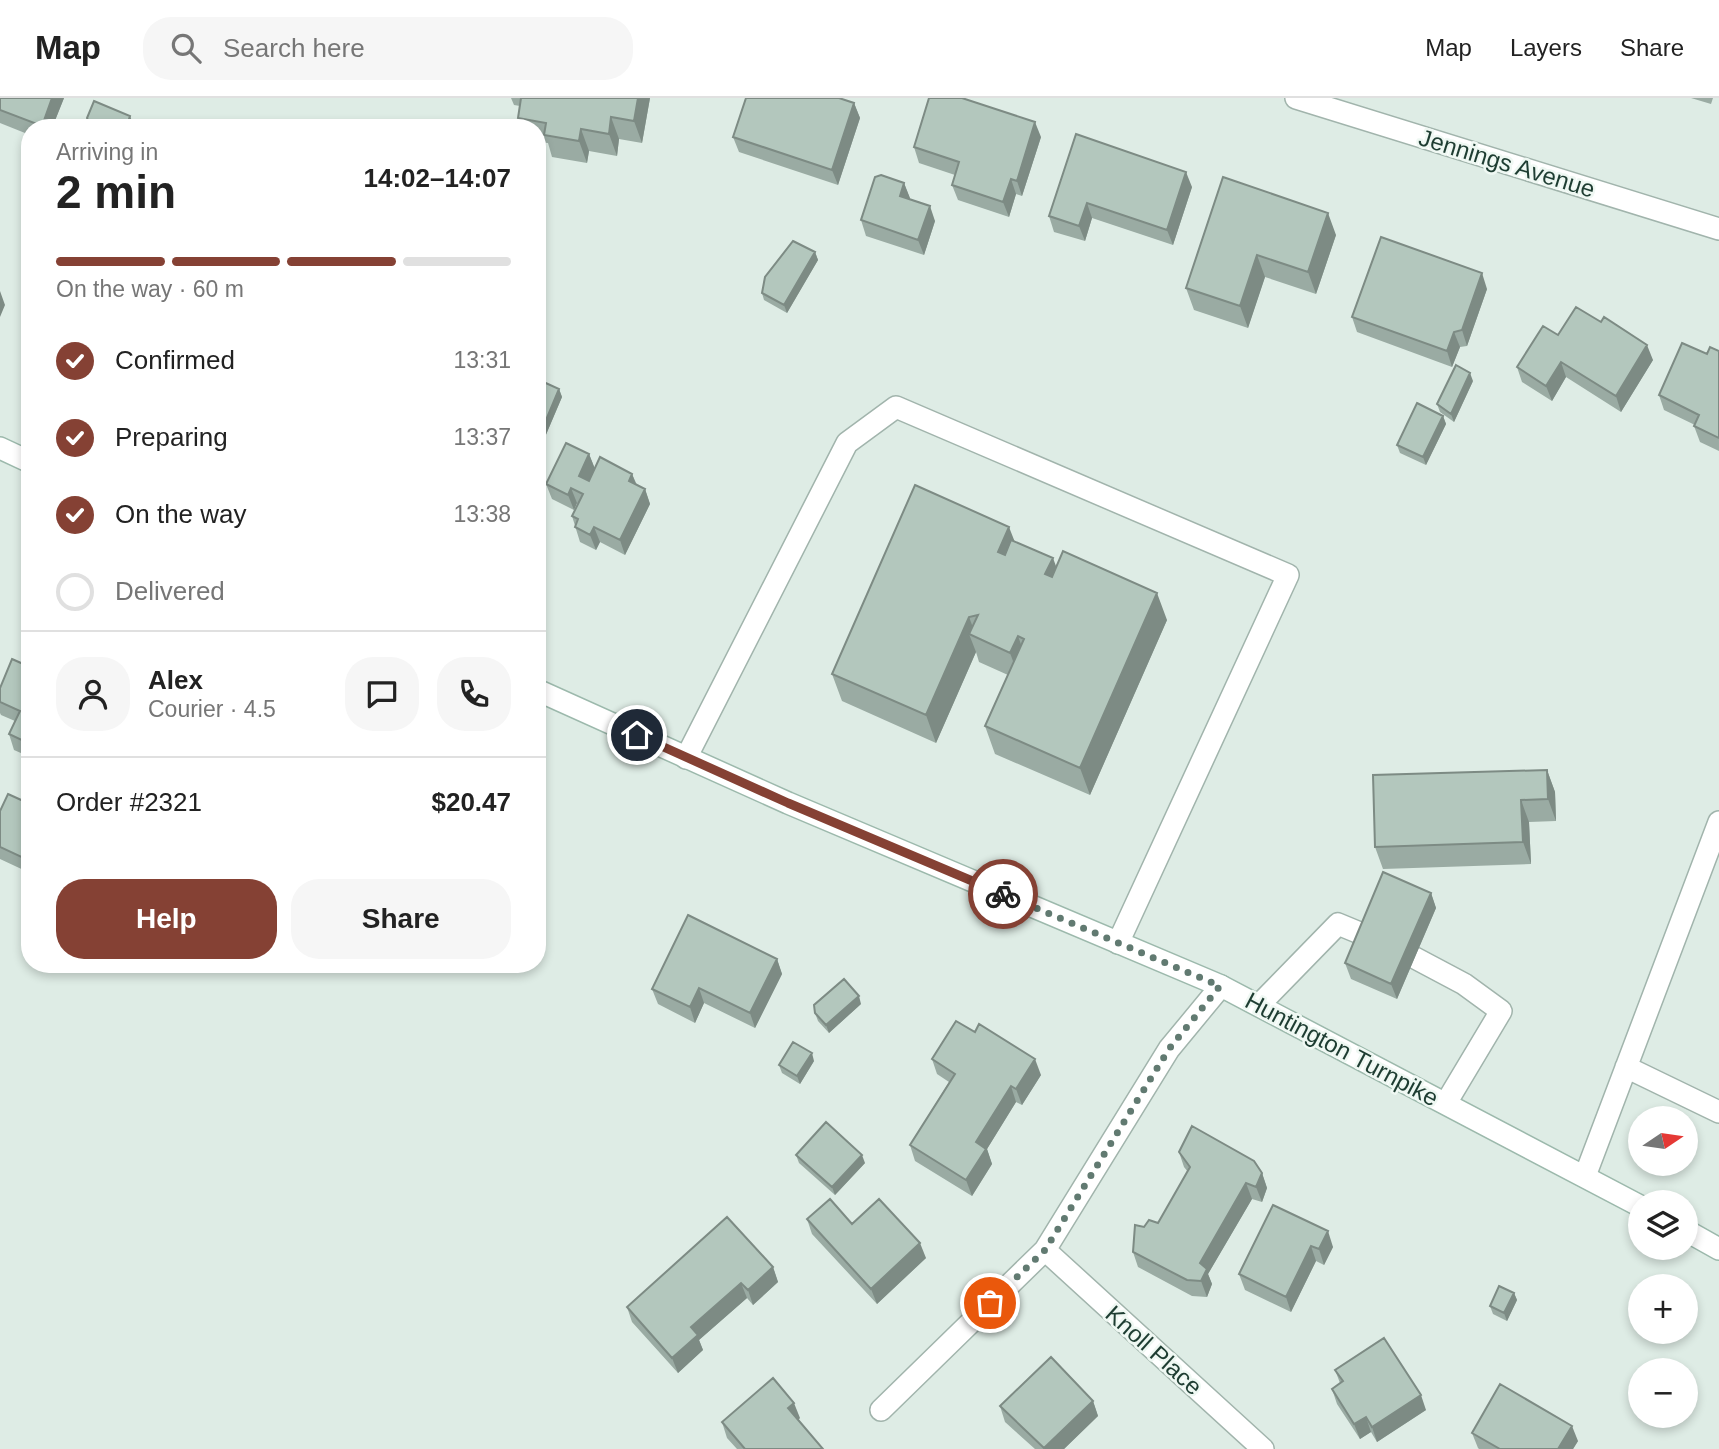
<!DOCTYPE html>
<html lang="en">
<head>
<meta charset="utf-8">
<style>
	body { margin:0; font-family:Arial,sans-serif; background:#f6f6f6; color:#222; height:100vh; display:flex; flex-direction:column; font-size:26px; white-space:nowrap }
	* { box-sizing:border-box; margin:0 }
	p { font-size:23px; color:#767676 }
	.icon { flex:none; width:38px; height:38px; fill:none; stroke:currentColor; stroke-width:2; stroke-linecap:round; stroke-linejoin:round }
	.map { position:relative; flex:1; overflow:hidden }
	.drawer { position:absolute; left:21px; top:21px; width:525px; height:854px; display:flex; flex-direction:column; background:#fff; border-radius:28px; box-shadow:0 4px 10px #0003 }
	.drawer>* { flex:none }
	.needle { width:46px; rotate:77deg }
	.buttons { position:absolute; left:1628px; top:1008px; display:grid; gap:14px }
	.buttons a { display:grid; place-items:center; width:70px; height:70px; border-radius:50%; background:#fff; box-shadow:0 4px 10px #0003; font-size:35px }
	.pin { position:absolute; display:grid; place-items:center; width:60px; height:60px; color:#fff; margin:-30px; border:4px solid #fff; border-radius:50%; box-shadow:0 2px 7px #0007 }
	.courier { position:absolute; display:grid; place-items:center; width:70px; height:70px; margin:-35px; border:5px solid #854134; border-radius:50%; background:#fff; color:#222; box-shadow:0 2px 9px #0007 }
	.summary em { font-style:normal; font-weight:700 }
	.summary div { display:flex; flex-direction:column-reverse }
	.summary { display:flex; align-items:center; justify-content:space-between; height:119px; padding:0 35px }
	h1 { font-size:46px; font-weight:700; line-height:52px }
	.bar { display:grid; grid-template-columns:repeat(4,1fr); gap:10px 7px; align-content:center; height:84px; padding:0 35px }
	.bar i { height:9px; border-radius:5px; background:#e0e0e0 }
	.bar .active { background:#854134 }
	.bar p { grid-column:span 4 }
	.line { display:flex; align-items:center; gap:18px; padding:0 35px; border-top:2px solid #e0e0e0 }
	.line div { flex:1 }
	.round { display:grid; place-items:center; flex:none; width:74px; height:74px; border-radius:28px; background:#f6f6f6 }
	ol { padding:0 35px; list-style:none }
	li { display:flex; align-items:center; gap:21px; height:77px }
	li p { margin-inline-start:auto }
	li .icon { padding:7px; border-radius:50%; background:#854134; color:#fff; stroke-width:4 }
	li:last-child { color:#767676 }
	li i { width:38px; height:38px; border:4px solid #e0e0e0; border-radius:50% }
	.button { display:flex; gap:14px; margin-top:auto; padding:14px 35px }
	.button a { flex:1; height:80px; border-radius:28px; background:#854134; color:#fff; font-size:28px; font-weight:700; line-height:80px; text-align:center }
	.button a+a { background:#f6f6f6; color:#222 }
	header { display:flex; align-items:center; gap:42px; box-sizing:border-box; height:98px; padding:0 35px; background:#fff; border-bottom:2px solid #e0e0e0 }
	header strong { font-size:33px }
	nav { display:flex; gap:38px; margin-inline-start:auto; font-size:24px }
	.search { width:490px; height:63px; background:#f6f6f6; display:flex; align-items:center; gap:18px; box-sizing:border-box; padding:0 24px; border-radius:28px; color:#767676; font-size:26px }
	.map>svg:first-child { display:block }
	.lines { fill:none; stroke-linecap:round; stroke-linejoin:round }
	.lane-casing { stroke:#a1b4ac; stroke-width:24 }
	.street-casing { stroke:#a1b4ac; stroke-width:24 }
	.secondary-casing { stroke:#9cb9ac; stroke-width:24 }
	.lane { stroke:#fff; stroke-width:21 }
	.street { stroke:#fff; stroke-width:21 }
	.secondary { stroke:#fff; stroke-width:21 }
	.wall { fill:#9aaba3 }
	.shaded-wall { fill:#7d8b84 }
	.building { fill:#b3c7bd; stroke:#7d8b84; stroke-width:2 }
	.done { stroke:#617a71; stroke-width:7; stroke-dasharray:0 12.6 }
	.route { stroke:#854134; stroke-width:9 }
	.labels { text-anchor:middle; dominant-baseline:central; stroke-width:5; stroke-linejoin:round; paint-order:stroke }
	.street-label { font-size:24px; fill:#1e3d32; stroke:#eff8f3 }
</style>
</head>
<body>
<header>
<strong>Map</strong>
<div class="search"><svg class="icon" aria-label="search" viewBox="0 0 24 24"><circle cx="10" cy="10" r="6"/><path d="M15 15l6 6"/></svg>Search here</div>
<nav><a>Map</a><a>Layers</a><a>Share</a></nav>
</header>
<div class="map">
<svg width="1719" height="1351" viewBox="0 0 1719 1351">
	<rect width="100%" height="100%" fill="#deece5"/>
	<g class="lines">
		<g class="lane-casing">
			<path id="lane" d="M686,660l161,-315 49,-36 392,168 -170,368
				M1415,860l49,26 37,27 -55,92
				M1259,907l79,-81 29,12
				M1626,969l93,45
				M1585,1078l134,-354"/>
		</g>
		<g class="street-casing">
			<path id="street" d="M1296,0l423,131
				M1045,1152l218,199
				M881,1312l164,-160 124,-201 52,-63"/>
		</g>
		<g class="secondary-casing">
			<path id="secondary" d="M0,350l30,14
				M537,592l251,113 433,183 419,220
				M1685,1132l34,19"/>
		</g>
		<use href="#lane" class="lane"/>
		<use href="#street" class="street"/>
		<use href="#secondary" class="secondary"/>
	</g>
	<path class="wall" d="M0,0h64l-12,30h-22v7l-30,-12z
		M511,0h139l-8,45 -23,-4 -2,17 -28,-5 -2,12 -35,-6 -4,-14 -11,-1v-14h-15l-4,-10 2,-12 -6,-1z
		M1691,0h22l-2,6z
		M854,5l6,15 -22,67 -99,-33 -6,-15z
		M1076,36l116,53 -19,58 -81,-27 -7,23 -31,-9 -5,-16z
		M1041,39l-19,59 -6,-2 -7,23 -51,-17 -6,-15 3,-10 -36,-12 -5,-16z
		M1223,79l113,58 -20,59 -51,-17 -17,51 -54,-18 -8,-22z
		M904,85l6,16 25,22 -11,34 -58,-19 -5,-16z
		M815,154l3,8 -31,53 -23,-13 -2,-7z
		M1487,191l-20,57 -7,1 -8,20 -95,-35 -5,-15z
		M1601,224l52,38 -32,52 -55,-35 -14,24 -30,-19 -5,-15 41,-32z
		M1719,253v100l-19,-9 -6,-16 1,-1 -31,-15 -5,-15 48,-41z
		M537,281l22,10 3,8 -20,47 -5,-1z
		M1473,283l-19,41 -14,-10 -3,-8z
		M1443,318l3,8 -20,41 -26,-12 -3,-8z
		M589,356l6,15 37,5 5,11 8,4 5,15 -25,51 -25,-13 -4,8 -16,-8 -8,-26 6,-12 -1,-1 -3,7 -22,-11 -6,-15z
		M1015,443l41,26 111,53 -77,175 -95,-41 -10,-28 23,-51 -29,-13 -3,-10 -40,91 -94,-42 -10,-27z
		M30,569v90l-16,-7 -5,-16 6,-13 -14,-6 -1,-2v-25z
		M1547,672l8,22 1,29 -27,1 2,42 -148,5 -8,-22z
		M30,706v69l-30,-14v-48z
		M1431,795l5,15 -39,91 -46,-20 -6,-16z
		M777,861l5,15 -27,54 -51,-25 -9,20 -37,-19 -6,-15z
		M861,906l-32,29 -11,-12 -3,-8z
		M932,961l109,16 -19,30 -6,-3 -29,47 5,15 -20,32 -57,-35 -5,-16 39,-63 -12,-8z
		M814,963l-14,23 -18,-11 -3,-8z
		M1179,1054l83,21 5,15 -5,14 -10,-3 -44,75 4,10 -5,13 -15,-1 -54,-29 -5,-15 11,-25 14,-4 30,-51 -4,-5z
		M796,1057l69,8 -30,32 -36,-32z
		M1273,1107l60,42 -9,18 -8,-4 -25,51 -46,-22 -6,-16z
		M807,1121l45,5 74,34 -49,46 -65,-70z
		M773,1169l5,15 -25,23 -6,-7 -48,42 4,10 -25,23 -46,-51 -5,-15z
		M1514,1195l3,7 -10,21 -14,-7 -3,-8z
		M1335,1272l91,40 -49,32 -6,-10 -11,7 -23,-35 -5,-15 8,-6z
		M1093,1303l5,15 -34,33h-29l-30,-27 -5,-16z
		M800,1320l-2,2 25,29h-86l-10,-11 -5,-16z
		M1472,1335l106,8 -5,8h-94l-1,-1z"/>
	<path class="shaded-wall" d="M52,0h12l-12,30h-10v-2z
		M638,0h12l-8,45 -8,-22z
		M854,5l6,15 -22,67 -6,-15z
		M130,18l3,8 -1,4h-6z
		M611,19l8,22 -2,17 -8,-22z
		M1035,24l6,15 -19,59 -5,-15z
		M581,31l8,22 -2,12 -8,-22z
		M1186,74l6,15 -19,58 -6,-15z
		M1011,81l5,15 -7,23 -6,-15z
		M904,85l6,15 -4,13 -6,-15z
		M1087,105l5,15 -7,23 -6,-15z
		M930,108l5,15 -11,34 -6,-15z
		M1328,115l8,22 -20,59 -8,-22z
		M815,154l3,8 -31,53 -3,-8z
		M1257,157l8,22 -17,51 -8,-22z
		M1482,175l5,16 -20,57 -5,-16z
		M0,193l5,14 -5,12z
		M1454,234l6,15 -8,20 -5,-16z
		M1647,247l6,15 -32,52 -5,-16z
		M1561,264l5,15 -14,24 -6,-15z
		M1470,275l3,8 -19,41 -3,-8z
		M559,291l3,8 -20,47 -3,-7z
		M1443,318l3,8 -20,41 -3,-8z
		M589,356l6,15 -11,22 -5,-15z
		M632,376l6,15 -9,-8z
		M571,390l6,15 -3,7 -6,-15z
		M645,391l5,15 -25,51 -5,-15z
		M594,429l6,15 -4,8 -6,-15z
		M1009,429l11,28 -12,25 -10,-28z
		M1053,460l10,27 -18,-11z
		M1157,495l10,27 -77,175 -10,-27z
		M969,519l8,21 -8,-4 7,18 -40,91 -10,-28z
		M1018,538l10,28 -8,16 -10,-27z
		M1547,672l8,22 1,29 -8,-22z
		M1521,702l8,22 2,42 -8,-22z
		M1431,795l5,15 -39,91 -6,-15z
		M777,861l5,15 -27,54 -5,-15z
		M699,890l5,15 -9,20 -5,-16z
		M859,898l2,8 -32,29 -3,-8z
		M812,955l2,8 -14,23 -3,-8z
		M1035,961l6,16 -19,30 -6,-16z
		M1011,988l5,16 -29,47 5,15 -20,32 -6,-16 10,-38z
		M862,1057l3,8 -30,32 -3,-8z
		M1262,1075l5,15 -5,14 -6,-15z
		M1246,1085l6,16 -44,75 4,10 -5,13 -6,-16 -1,-18z
		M1328,1133l5,16 -9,18 -5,-16z
		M920,1145l6,15 -49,46 -6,-15z
		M1311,1148l5,15 -25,51 -5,-15z
		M773,1169l5,15 -25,23 -5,-15z
		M741,1185l6,15 -48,42 4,10 -25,23 -6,-15 19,-31z
		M1514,1195l3,7 -10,21 -3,-8z
		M1421,1297l5,15 -49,32 -5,-15z
		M1093,1303l5,15 -34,33h-19l-1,-1z
		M794,1305l6,15 -7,6 -5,-16z
		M1366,1319l5,15 -11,7 -6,-15z
		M1572,1328l6,15 -5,8h-15z"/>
	<path class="building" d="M0,0h52l-10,28 -42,-16z
		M521,0h117l-4,23 -23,-4 -2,17 -28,-5 -2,12 -35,-6 2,-12 -28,-5z
		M746,0h93l15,5 -22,67 -99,-33z
		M929,0h33l73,24 -18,59 -6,-2 -8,23 -51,-17 7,-23 -45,-15z
		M94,3l36,15 -4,12 -35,-1 -4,-9z
		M1076,36l110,38 -19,58 -80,-27 -8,23 -30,-10z
		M881,77l23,8 -4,13 30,10 -12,34 -57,-20 14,-43z
		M1223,79l105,36 -20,59 -51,-17 -17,51 -54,-18z
		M1381,139l101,36 -20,57 -8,2 -7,19 -95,-34z
		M793,143l22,11 -31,53 -22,-12 3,-16z
		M1576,209l25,15 3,-5 43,28 -31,51 -55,-34 -15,24 -29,-19 26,-41 15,9z
		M1682,245l25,11 3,-7 9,4v87l-25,-12 5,-11 -40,-20z
		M1456,267l14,8 -19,41 -14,-10z
		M537,281l22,10 -20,48 -2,-1z
		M1417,305l26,13 -20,41 -26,-12z
		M566,345l23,11 -10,22 10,5 11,-24 32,17 -3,7 16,8 -25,51 -26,-13 -4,8 -15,-8 3,-8 -6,-3 11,-22 -12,-6 -3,7 -22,-11z
		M915,387l94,42 -11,25 7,3 6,-15 42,18 -8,16 7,3 11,-26 94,42 -77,175 -95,-42 39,-87 -6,-3 -8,17 -41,-19 9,-19 -9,2 -43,98 -94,-41z
		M12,561l18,8v77l-21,-10 11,-23 -20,-9v-14z
		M1547,672l1,29 -27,1 2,42 -148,5 -2,-72z
		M8,696l22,10v57l-30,-14v-36z
		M1383,774l48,21 -40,91 -46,-21z
		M688,817l89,44 -27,54 -51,-25 -9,19 -38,-18z
		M844,881l15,17 -33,29 -11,-12 -1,-8z
		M956,923l19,11 4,-8 56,35 -19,30 -5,-3 -35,56 10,7 -20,31 -56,-35 45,-71 -23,-15z
		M793,944l19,11 -15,23 -18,-11z
		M826,1024l36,33 -30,32 -36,-32z
		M1192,1028l62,35 8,12 -6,14 -10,-4 -46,80 7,6 -6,12 -14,-1 -54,-28 2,-27 9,2 5,-7 9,3 32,-56 -11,-15z
		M830,1101l22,25 27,-25 41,44 -49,46 -64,-70z
		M1273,1107l55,26 -9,18 -8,-3 -25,51 -47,-23z
		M727,1119l46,50 -25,23 -7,-7 -50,44 7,8 -26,23 -45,-51z
		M1499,1188l15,7 -10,20 -14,-7z
		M1384,1240l37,57 -49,32 -6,-10 -12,7 -22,-35 11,-8 -8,-11z
		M1051,1259l42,44 -49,47 -44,-42z
		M773,1280l21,25 -6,5 35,41h-78l-23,-27z
		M1500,1286l72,42 -14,23h-58l-28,-16z"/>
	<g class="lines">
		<path class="done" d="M990,1205l55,-53 124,-201 51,-63 -217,-92"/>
		<path class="route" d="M637,637l151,68 215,91"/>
	</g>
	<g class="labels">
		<g class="street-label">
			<text transform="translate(1507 65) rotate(17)">Jennings Avenue</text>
			<text transform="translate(1342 951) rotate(28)">Huntington Turnpike</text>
			<text transform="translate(1154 1252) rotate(42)">Knoll Place</text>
		</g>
	</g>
</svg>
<div class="buttons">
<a><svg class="needle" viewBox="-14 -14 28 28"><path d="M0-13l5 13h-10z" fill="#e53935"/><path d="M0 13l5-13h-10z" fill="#767676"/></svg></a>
<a><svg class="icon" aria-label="layers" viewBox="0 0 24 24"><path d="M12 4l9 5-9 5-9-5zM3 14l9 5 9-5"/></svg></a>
<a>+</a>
<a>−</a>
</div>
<div class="pin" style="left:990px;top:1205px;background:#ea580c"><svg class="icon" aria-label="bag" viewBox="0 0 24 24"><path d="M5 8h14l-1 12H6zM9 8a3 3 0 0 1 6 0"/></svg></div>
<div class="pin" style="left:637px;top:637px;background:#1f2937"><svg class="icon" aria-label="home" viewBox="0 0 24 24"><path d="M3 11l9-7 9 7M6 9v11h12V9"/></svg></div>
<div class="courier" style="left:1003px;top:796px"><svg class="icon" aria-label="bike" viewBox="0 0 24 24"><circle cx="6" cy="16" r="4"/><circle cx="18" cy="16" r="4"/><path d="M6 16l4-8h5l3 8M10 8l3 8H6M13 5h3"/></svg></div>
<section class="drawer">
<div class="summary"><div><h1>2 min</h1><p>Arriving in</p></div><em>14:02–14:07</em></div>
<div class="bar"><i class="active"></i><i class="active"></i><i class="active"></i><i></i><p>On the way · 60 m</p></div>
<ol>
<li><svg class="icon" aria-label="check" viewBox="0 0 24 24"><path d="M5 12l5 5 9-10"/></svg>Confirmed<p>13:31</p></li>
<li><svg class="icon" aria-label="check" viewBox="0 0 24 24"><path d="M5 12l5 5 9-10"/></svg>Preparing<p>13:37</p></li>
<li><svg class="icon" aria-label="check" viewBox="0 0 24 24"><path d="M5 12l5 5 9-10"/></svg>On the way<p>13:38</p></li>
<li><i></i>Delivered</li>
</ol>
<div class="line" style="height:126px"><a class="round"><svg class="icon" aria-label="person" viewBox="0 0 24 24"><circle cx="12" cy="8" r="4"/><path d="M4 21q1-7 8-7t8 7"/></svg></a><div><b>Alex</b><p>Courier · 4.5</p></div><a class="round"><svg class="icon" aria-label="chat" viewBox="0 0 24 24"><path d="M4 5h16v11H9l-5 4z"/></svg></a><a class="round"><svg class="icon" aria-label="phone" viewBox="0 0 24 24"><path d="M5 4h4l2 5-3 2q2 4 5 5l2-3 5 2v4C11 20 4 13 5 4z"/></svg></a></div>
<div class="line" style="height:91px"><div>Order #2321</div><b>$20.47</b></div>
<div class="button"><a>Help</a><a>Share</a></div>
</section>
</div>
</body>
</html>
